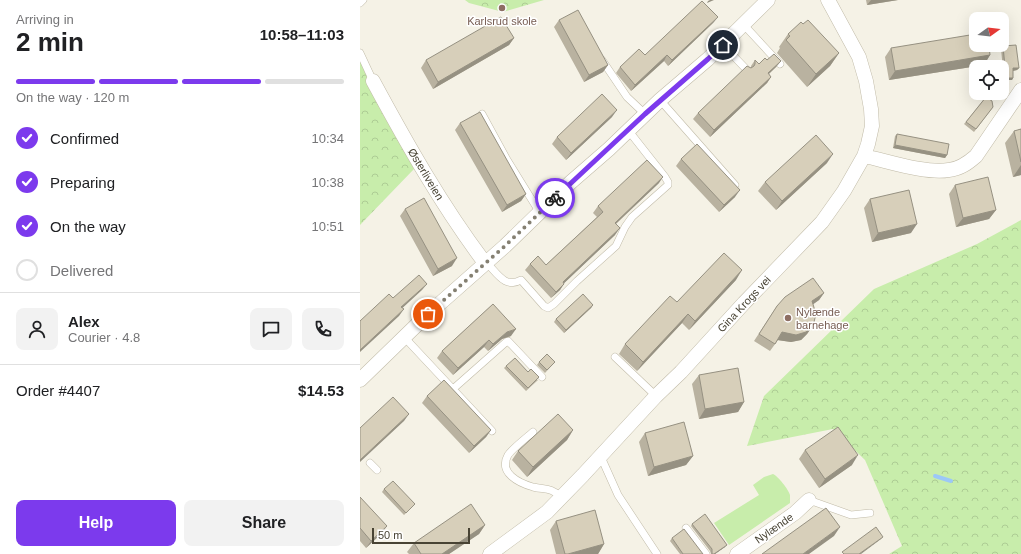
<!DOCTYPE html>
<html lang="en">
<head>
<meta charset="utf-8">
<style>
	body { margin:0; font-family:Helvetica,sans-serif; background:#f2f2f2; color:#202124; height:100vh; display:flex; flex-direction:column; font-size:15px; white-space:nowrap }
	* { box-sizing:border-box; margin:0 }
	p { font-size:13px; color:#757577 }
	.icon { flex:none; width:22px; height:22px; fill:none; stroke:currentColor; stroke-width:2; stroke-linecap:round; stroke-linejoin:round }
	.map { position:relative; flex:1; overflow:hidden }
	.sheet { display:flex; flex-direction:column; background:#fff; width:360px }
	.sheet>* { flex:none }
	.needle { width:26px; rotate:75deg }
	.buttons { position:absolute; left:609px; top:12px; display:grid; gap:8px }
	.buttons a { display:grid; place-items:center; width:40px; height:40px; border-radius:8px; background:#fff; box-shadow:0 4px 16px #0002; font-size:20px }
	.scale { position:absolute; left:12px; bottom:10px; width:98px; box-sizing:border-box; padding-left:4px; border:2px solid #484334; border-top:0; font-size:11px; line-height:14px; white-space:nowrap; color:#484334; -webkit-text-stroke:3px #fff; paint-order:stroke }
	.pin { position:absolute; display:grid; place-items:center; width:34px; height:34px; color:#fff; margin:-17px; border:2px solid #fff; border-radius:50%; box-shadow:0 1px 4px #0007 }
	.courier { position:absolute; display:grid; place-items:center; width:40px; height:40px; margin:-20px; border:3px solid #7c3aed; border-radius:50%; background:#fff; color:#222; box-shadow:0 1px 5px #0007 }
	.headline em { font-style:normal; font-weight:700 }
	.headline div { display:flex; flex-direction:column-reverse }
	.headline { display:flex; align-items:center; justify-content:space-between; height:68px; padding:0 16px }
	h1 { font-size:26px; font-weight:700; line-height:30px }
	.bar { display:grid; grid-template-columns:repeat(4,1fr); gap:6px 4px; align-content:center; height:48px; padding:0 16px }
	.bar i { height:5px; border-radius:3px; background:#e0e0e0 }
	.bar .active { background:#7c3aed }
	.bar p { grid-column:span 4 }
	.line { display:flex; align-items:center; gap:10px; padding:0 16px; border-top:1px solid #e0e0e0 }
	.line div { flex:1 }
	.round { display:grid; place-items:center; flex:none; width:42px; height:42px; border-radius:8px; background:#f2f2f2 }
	ol { padding:0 16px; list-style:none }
	li { display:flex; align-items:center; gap:12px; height:44px }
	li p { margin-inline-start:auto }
	li .icon { padding:4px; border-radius:50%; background:#7c3aed; color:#fff; stroke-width:4 }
	li:last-child { color:#757577 }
	li i { width:22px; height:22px; border:2px solid #e0e0e0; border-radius:50% }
	.cta { display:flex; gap:8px; margin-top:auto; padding:8px 16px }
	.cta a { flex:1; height:46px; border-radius:8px; background:#7c3aed; color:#fff; font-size:16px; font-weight:700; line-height:46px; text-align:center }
	.cta a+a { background:#f2f2f2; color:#202124 }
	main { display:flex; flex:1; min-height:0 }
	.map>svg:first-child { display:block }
	.forest { fill:url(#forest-crowns) }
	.park { fill:#c8edab }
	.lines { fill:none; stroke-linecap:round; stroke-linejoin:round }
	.stream { stroke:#9cc8f7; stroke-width:4 }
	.service-casing { stroke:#c1bba8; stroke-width:8 }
	.minor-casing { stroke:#c1bba8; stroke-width:15 }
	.service { stroke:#fff; stroke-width:7 }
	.minor { stroke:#fff; stroke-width:14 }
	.wall { fill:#b9b2a0 }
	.shaded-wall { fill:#969182 }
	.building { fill:#d7cfba; stroke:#969182 }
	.done { stroke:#858072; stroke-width:4; stroke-dasharray:0 7.2 }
	.route { stroke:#7c3aed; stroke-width:5 }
	.education-dot { fill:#8d6e63; stroke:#fff; stroke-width:1.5 }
	.labels { text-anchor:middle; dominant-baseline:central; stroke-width:3; stroke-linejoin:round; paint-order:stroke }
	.education-label { font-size:11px; fill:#785e54; stroke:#fff }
	.street-label { font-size:11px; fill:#484334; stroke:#fff }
</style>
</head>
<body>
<main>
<section class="sheet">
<div class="headline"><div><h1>2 min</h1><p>Arriving in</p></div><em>10:58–11:03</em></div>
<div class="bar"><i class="active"></i><i class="active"></i><i class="active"></i><i></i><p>On the way · 120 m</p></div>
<ol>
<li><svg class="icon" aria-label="check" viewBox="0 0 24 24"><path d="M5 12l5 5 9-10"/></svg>Confirmed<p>10:34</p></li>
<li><svg class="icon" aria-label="check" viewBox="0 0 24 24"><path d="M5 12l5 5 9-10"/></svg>Preparing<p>10:38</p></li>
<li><svg class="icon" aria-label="check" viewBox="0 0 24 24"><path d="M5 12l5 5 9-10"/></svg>On the way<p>10:51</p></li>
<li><i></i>Delivered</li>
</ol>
<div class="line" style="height:72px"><a class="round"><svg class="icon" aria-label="person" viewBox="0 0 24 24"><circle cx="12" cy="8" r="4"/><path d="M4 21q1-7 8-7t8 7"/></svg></a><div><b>Alex</b><p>Courier · 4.8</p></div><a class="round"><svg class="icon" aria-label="chat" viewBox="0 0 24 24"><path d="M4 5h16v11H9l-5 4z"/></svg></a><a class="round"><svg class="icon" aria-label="phone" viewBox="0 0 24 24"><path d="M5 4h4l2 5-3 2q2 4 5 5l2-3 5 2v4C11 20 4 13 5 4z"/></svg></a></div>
<div class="line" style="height:52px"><div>Order #4407</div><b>$14.53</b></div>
<div class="cta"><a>Help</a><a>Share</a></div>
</section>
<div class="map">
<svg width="661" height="554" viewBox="0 0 661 554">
	<defs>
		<pattern id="forest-crowns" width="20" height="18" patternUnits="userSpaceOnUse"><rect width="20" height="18" fill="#c8edab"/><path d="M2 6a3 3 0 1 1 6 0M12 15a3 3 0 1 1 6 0" fill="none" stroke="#adcc94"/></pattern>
	</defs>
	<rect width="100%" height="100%" fill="#f5f2e6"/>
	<path class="forest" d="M105,0h79l-41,12 -34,-9z
		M0,52l24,60 30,57 -54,56z
		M661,220v334h-132l13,-8 -37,-86 -32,-31 -86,17 17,-50 110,-107 103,-45z"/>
	<path class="park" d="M413,474c5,2 16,16 17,21 0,3 0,5 0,8l-61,42 -15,-22 45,-28 -6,-10 11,-8z"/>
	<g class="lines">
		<path class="stream" d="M575,476l16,5"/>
		<g class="service-casing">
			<path id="service" d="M0,3l3,-3
				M383,24l37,40
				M363,45l23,24
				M0,53l13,28
				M242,60l25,37 18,17
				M300,100l75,85
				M122,114l24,44 34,55
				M126,262c11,11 19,27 35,18l23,26 4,2 6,-4 23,-23 39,-35 9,-19 7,-10 36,-32v-3l-3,-5 -37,-47
				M45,338l87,93
				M255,357l41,39
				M93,389l52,-46 3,-2 34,36
				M173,432c-7,6 -20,16 -25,23 -10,18 11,28 25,32 12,3 18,0 28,10
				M241,457l17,38 39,59
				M10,463l7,7
				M449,500l42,15 19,-2
				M326,528l20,26"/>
		</g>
		<g class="minor-casing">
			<path id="minor" d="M13,81c34,63 69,125 112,182
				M504,156c24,5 61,18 85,14 11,-1 19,-7 27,-14l45,-66
				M0,380l68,-66 77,-68 66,-64 38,-33 51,-49 48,-41 60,-59
				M130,554l57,-42 36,-37 73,-79 25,-24 63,-69 78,-81 22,-31 20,-35 4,-12 4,-18 -1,-17 -5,-28 -7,-24 -31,-57
				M377,554l58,-41 14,-13"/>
		</g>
		<use href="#service" class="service"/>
		<use href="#minor" class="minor"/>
	</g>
	<path class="wall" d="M506,0h32l-31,5z
		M199,20l49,45 -5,7 -19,10 -30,-55z
		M354,22l-46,44 -4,-5 -33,30 -15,-18 4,-6z
		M443,24l36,29 -9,13 -23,21 -30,-34 3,-5 -1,-1 9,-13z
		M154,38l-5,7 -76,44 -12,-21 5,-8z
		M643,46l16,22 -2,2 -4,1v7l-1,2h-8l-3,-31z
		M531,48l99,7 -6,10 -95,15 -4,-23z
		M395,60l4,4 8,-4 14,1 -5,6 -7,7 2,3 -4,6 -57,54 -17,-18 5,-6 53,-46v-1z
		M626,97l7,10 -19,25 -10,-8z
		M252,117l-46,43 -14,-16 5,-7z
		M100,123l66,71 -5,7 -19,11 -47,-82z
		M661,129v46l-8,2 -8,-34 9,-12z
		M537,134l50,21 -2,3 -52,-10 2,-12z
		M321,159l54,38 -16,15 -43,-46z
		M467,163l-51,47 -18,-19 7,-9z
		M299,183l-43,41 -1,11 -51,48 -4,7 -9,8 -26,-28 5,-6 16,1 51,-48 -4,-4 5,-7z
		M595,185l41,25 -7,9 -33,8 -7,-33z
		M510,199l41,34 -39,9 -8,-34z
		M45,209l47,57 -19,10 -33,-60z
		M376,280l-47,50 -7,-7 -45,48 -18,-17 6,-10 52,-42z
		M464,293l-5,7 -6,4 -1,23 -5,7 -6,6 -10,2 -13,-2 -8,11 -16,-10 23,-35z
		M133,304l18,32 -9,3 -14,12 -4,-4 -31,28 -16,-17 5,-7z
		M233,305l-2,3 -27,25 -10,-11 2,-3z
		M179,362h16l-10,11 -8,-8z
		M146,366l32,14 -12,11 -22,-23z
		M339,375l45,27 -6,10 -39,7 -7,-35z
		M67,396l64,34 -5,7 -17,16 -47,-50z
		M213,430l-6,10 -40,37 -15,-17 6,-9z
		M285,433l48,23 -7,9 -38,11 -9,-34z
		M445,450l47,15 -33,23 -20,-29z
		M24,489l31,15 -11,11 -22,-23z
		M0,497l22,36 -16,15 -6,-7z
		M196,521l48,23 -6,10h-42l-6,-24z
		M332,524l33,23 -10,7h-4l-1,-3 -19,-25z
		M125,525l-6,9 -30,20h-40l-2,-2 7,-9z
		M312,538l31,16h-23l-10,-13z"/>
	<path class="shaded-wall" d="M350,0h4l-7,3 1,-2z
		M511,0h27l-31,5z
		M358,17l-4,5 -46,44 4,-6z
		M154,38l-5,7 -76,44 5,-7z
		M479,53l-9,13 -23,21 9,-13z
		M307,55l-3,6 -33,30 4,-6z
		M630,55l-6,10 -95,15 6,-9z
		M421,61l-5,6 -13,12 5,-6z
		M248,65l-5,7 -19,10 5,-7z
		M653,68h6l-2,2 -5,1z
		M411,77l-4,6 -57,54 4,-7z
		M646,78h7l-1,2h-8z
		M257,110l-5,7 -46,43 5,-7z
		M535,145l52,10 -2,3 -52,-10z
		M473,154l-6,9 -51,47 6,-9z
		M661,165v10l-8,2z
		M303,177l-4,6 -49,46 5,-6z
		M380,190l-5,7 -16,15 5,-7z
		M166,194l-5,7 -19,11 5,-7z
		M636,210l-7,9 -33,8 7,-9z
		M557,224l-6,9 -39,9 6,-9z
		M260,228l-5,7 -57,54 5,-7z
		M97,258l-5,8 -19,10 5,-7z
		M382,270l-6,10 -47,50 6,-9z
		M67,284l-5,6 -25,23 4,-6z
		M204,284l-4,6 -9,8 5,-6z
		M464,293l-5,7 -11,8 4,-7z
		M233,305l-2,3 -27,25 2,-3z
		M44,309l-5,7 -39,36v-2z
		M328,314l-6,9 -45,48 6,-9z
		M452,327l-5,7 -6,6 -10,2 -14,-2 5,-8z
		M156,329l-5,7 -9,3 -14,12 5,-7 14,-12z
		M129,340l-5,7 -31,28 5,-7z
		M384,402l-6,10 -39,7 6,-10z
		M49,414l-5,7 -44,41v-2z
		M131,430l-5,7 -17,16 5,-7z
		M213,430l-6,10 -40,37 6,-10z
		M498,455l-6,10 -33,23 6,-9z
		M333,456l-7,9 -38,11 6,-9z
		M125,525l-6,9 -30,20h-7z
		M27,526l-5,7 -16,15 5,-7z
		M480,527l-6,9 -25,18h-6z
		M523,537l-2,2 -20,15h-2z
		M244,544l-6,10h-30z
		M367,545l-2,2 -10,7h-1z"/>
	<path class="building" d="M342,1l16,16 -46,43 -5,-5 -32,30 -15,-18 19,-18 6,6z
		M218,10l30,55 -19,10 -30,-55z
		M141,17l13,21 -76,44 -12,-22z
		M448,20l31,33 -23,21 -30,-34 4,-4 -2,-2 13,-12 2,2z
		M616,34v11h13l1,10 -95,16 -4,-23z
		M656,45l3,23h-6v10h-7l-3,-32z
		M414,54l7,7 -13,12 3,4 -57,53 -16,-17 49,-47 4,2 3,-2 1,-2v-4l4,4 6,-6 2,2z
		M242,94l15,16 -46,43 -14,-16z
		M626,97l6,4 1,6 -17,22 -10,-7z
		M120,112l46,82 -19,11 -47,-82z
		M661,129v33l-7,-31z
		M537,134l52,10 -2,11 -52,-10z
		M456,135l17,19 -51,47 -17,-19z
		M337,144l43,46 -16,15 -43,-46z
		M287,160l16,17 -48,46 5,5 -57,54 1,2 -8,8 -26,-28 8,-8 8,9 57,-53 -5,-6z
		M628,177l8,33 -33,8 -8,-33z
		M549,190l8,34 -39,9 -8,-34z
		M64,198l33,60 -19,11 -33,-60z
		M364,253l18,17 -47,51 -7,-7 -45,48 -18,-18 45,-48 7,6z
		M59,275l8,9 -26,23 3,2 -44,41v-29l29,-27 4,4z
		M453,278l11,15 -12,8 4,13 -2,8 -2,5 -6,5 -10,3 -14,-3 -7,12 -16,-10 18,-28 8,-9z
		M223,294l10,11 -27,25 -10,-11z
		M133,304l23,25 -9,3 -14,12 -4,-4 -31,28 -16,-17z
		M187,354l8,8 -8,8 -8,-8z
		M155,358l13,14 3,-3 8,8 -11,11 -22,-22z
		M378,368l6,34 -39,7 -6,-34z
		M84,380l47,50 -17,16 -47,-50z
		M33,397l16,17 -49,46v-32z
		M198,414l15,16 -40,37 -15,-16z
		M324,422l9,34 -39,11 -9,-34z
		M478,427l20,28 -33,24 -20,-29z
		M33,481l22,23 -9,9 -22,-24z
		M0,497l27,29 -16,15 -11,-13z
		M111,504l14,21 -43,29h-21l-7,-11z
		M466,508l14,19 -37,27h-41z
		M235,510l9,34 -36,10h-3l-9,-33z
		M345,514l22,31 -13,9h-2v-5l-20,-25z
		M516,527l7,10 -24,17h-15l-2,-2z
		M324,529l19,25h-20l-11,-16z"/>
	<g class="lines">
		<path class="done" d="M68,314l77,-68 50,-48"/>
		<path class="route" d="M195,198l90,-84 63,-55 15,-14"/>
	</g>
	<g class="education-dot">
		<circle cx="142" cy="8" r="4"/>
		<circle cx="428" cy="318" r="4"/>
	</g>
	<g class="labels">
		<g class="education-label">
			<text x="142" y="21">Karlsrud skole</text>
			<text x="436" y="312" text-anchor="start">Nylænde<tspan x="436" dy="13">barnehage</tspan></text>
		</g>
		<g class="street-label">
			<text transform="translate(66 174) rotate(59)">Østerliveien</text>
			<text transform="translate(384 304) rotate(-47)">Gina Krogs vei</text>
			<text transform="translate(414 528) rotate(-35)">Nylænde</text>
		</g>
	</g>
</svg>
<div class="buttons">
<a><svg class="needle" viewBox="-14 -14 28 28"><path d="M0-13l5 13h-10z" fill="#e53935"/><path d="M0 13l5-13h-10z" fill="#757577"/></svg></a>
<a><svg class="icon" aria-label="locate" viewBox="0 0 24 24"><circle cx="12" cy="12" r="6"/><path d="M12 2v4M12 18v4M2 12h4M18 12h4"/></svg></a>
</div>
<div class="scale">50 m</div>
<div class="pin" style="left:68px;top:314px;background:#ea580c"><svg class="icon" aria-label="bag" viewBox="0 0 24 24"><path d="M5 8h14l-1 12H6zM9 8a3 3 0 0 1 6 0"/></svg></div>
<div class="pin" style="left:363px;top:45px;background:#1f2937"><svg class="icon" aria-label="home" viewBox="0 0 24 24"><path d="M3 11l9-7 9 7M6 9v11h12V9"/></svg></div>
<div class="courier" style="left:195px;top:198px"><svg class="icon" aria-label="bike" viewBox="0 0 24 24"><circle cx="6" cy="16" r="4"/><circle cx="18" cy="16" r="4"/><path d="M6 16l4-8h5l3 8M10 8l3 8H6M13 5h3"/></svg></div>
</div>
</main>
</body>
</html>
